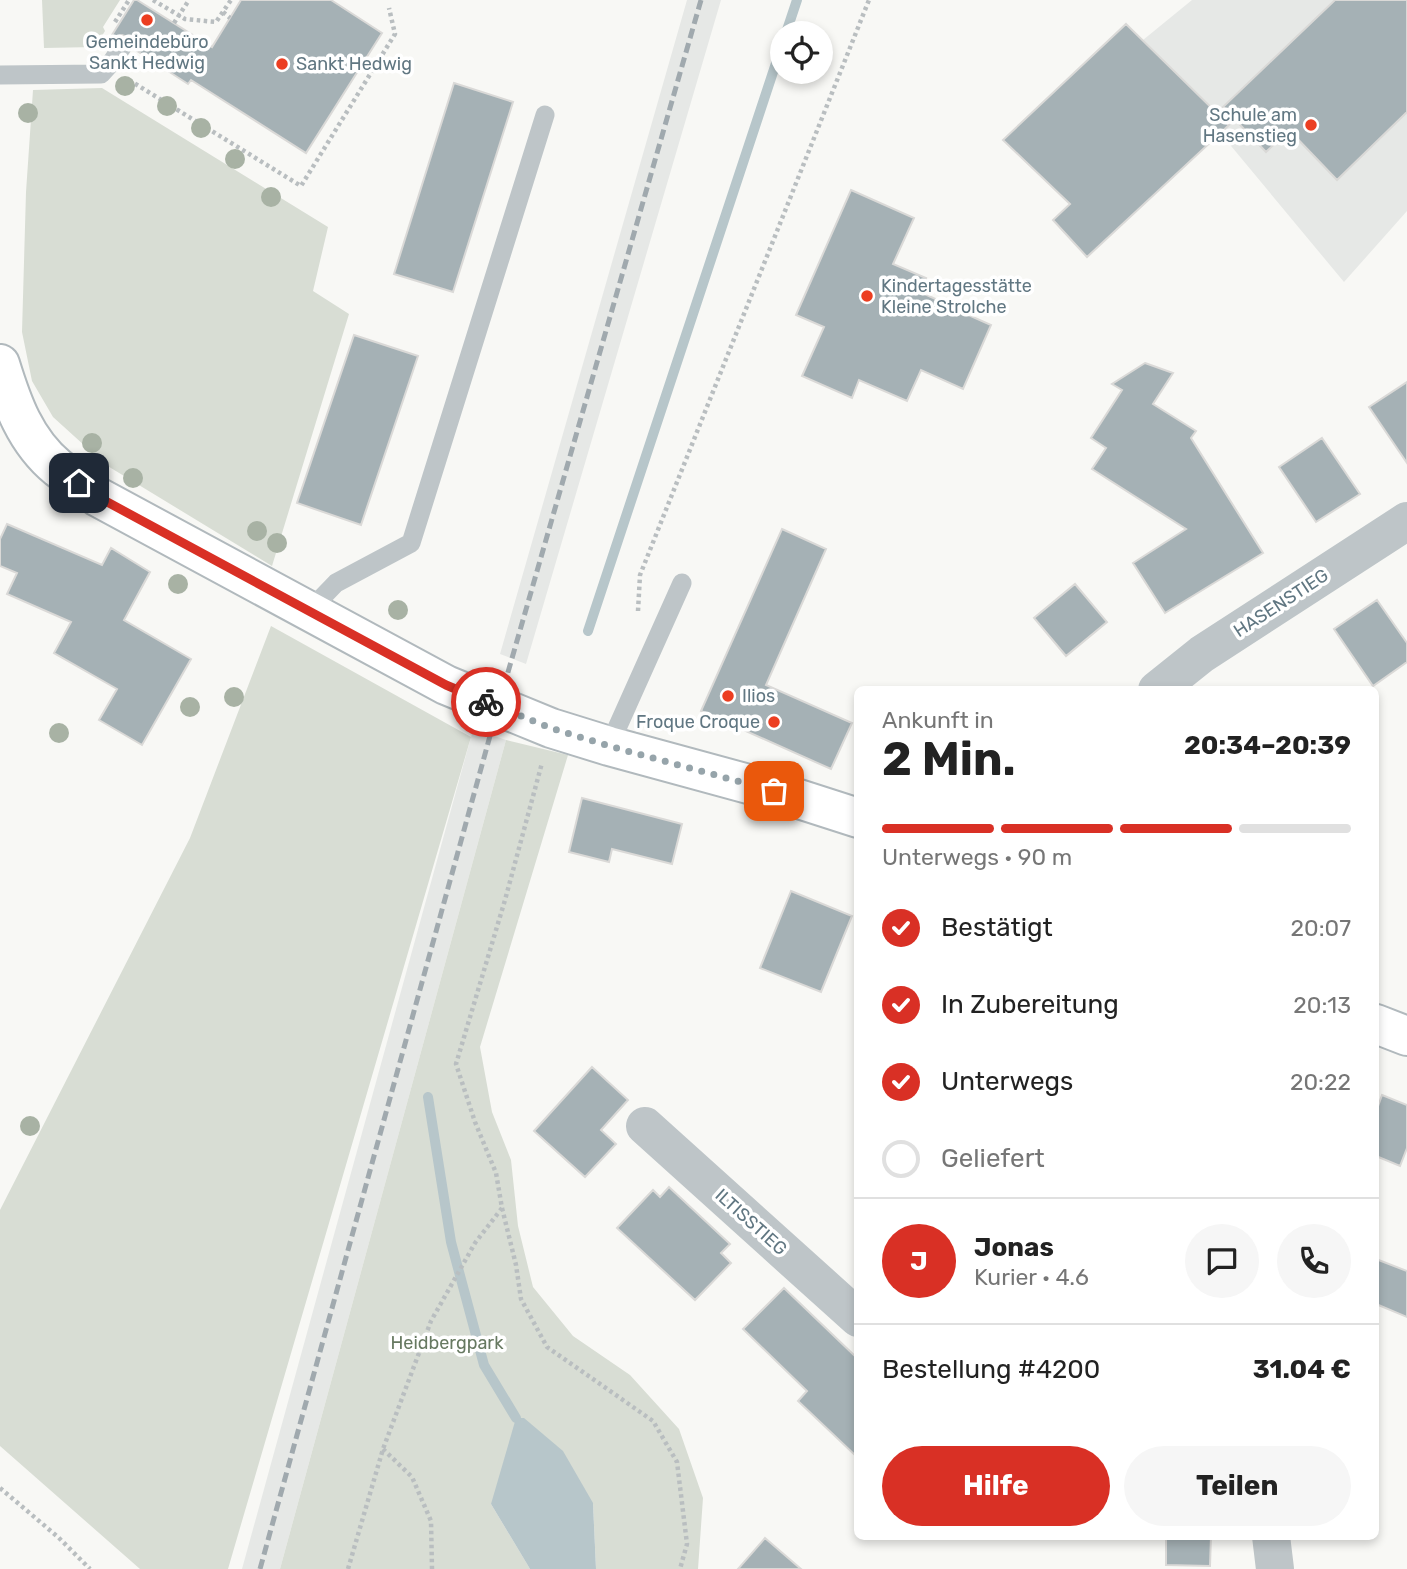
<!DOCTYPE html>
<html lang="de">
<head>
<meta charset="utf-8">
<style>
	body { margin:0; font-family:Rubik,sans-serif; background:#f6f6f6; color:#222; height:100vh; display:flex; flex-direction:column; font-size:26px; white-space:nowrap }
	* { box-sizing:border-box; margin:0 }
	p { font-size:23px; color:#767676 }
	.icon { flex:none; width:38px; height:38px; fill:none; stroke:currentColor; stroke-width:2; stroke-linecap:round; stroke-linejoin:round }
	.map { position:relative; flex:1; overflow:hidden }
	.side { position:absolute; left:854px; top:686px; width:525px; height:854px; display:flex; flex-direction:column; background:#fff; border-radius:10px; box-shadow:0 4px 10px #0003 }
	.side>* { flex:none }
	.controls { position:absolute; left:770px; top:21px; display:grid; gap:14px }
	.controls a { display:grid; place-items:center; width:63px; height:63px; border-radius:50%; background:#fff; box-shadow:0 4px 10px #0003; font-size:35px }
	.pin { position:absolute; display:grid; place-items:center; width:60px; height:60px; color:#fff; margin:-30px; border-radius:14px; box-shadow:0 4px 10px #0006 }
	.courier { position:absolute; display:grid; place-items:center; width:70px; height:70px; margin:-35px; border:5px solid #d93025; border-radius:50%; background:#fff; color:#222; box-shadow:0 2px 9px #0007 }
	.head em { font-style:normal; font-weight:700 }
	.head div { display:flex; flex-direction:column-reverse }
	.head { display:flex; align-items:center; justify-content:space-between; height:119px; padding:0 28px }
	h1 { font-size:46px; font-weight:700; line-height:52px }
	.bar { display:grid; grid-template-columns:repeat(4,1fr); gap:10px 7px; align-content:center; height:84px; padding:0 28px }
	.bar i { height:9px; border-radius:5px; background:#e0e0e0 }
	.bar .selected { background:#d93025 }
	.bar p { grid-column:span 4 }
	.line { display:flex; align-items:center; gap:18px; padding:0 28px; border-top:2px solid #e0e0e0 }
	.line div { flex:1 }
	.round { display:grid; place-items:center; flex:none; width:74px; height:74px; border-radius:37px; background:#f6f6f6 }
	ol { padding:0 28px; list-style:none }
	li { display:flex; align-items:center; gap:21px; height:77px }
	li p { margin-inline-start:auto }
	li .icon { padding:7px; border-radius:50%; background:#d93025; color:#fff; stroke-width:4 }
	li:last-child { color:#767676 }
	li i { width:38px; height:38px; border:4px solid #e0e0e0; border-radius:50% }
	.action { display:flex; gap:14px; margin-top:auto; padding:14px 28px }
	.action a { flex:1; height:80px; border-radius:42px; background:#d93025; color:#fff; font-size:28px; font-weight:700; line-height:80px; text-align:center }
	.action a+a { background:#f6f6f6; color:#222 }
	.map>svg:first-child { display:block }
	.built { fill:#e6e8e6 }
	.green { fill:#d8ddd4 }
	.water { fill:#b7c6ca }
	.lines { fill:none; stroke-linecap:round; stroke-linejoin:round }
	.stream { stroke:#b7c6ca; stroke-width:10 }
	.building { fill:#a5b1b5; stroke:#dad9d7; stroke-width:2 }
	.secondary-casing { stroke:#b1b9bd; stroke-width:42 }
	.path { stroke:#b9bec0; stroke-width:4.5; stroke-dasharray:3.5 3.5; stroke-linecap:butt }
	.lane { stroke:#bec5c8; stroke-width:19 }
	.street { stroke:#bec5c8; stroke-width:38 }
	.secondary { stroke:#fff; stroke-width:38 }
	.rail { stroke:#a0a9ae; stroke-width:5; stroke-dasharray:10 5; stroke-linecap:butt }
	.tree { fill:#a8b2a4 }
	.done { stroke:#96a4aa; stroke-width:7; stroke-dasharray:0 12.6 }
	.route { stroke:#d93025; stroke-width:9 }
	.poi-dot { fill:#ec3e21; stroke:#fff; stroke-width:2.5 }
	.labels { text-anchor:middle; dominant-baseline:central; stroke-width:7; stroke-linejoin:round; paint-order:stroke }
	.poi-label { font-size:18px; fill:#617782; stroke:#fff; text-anchor:start }
	.street-label { font-size:18px; fill:#617782; stroke:#fff }
	.park-label { font-size:18px; fill:#677961; stroke:#fff }
</style>
</head>
<body>
<div class="map">
<svg width="1407" height="1569" viewBox="0 0 1407 1569">
	<rect width="100%" height="100%" fill="#f8f8f5"/>
	<path class="built" d="M687,0h34l-195,664 -26,-10z
		M1192,0h215v211l-63,71 -201,-242z
		M474,729l32,11 -226,829h-38l229,-832z"/>
	<path class="green" d="M42,0h78l-17,27 2,4 -10,16 -51,1z
		M102,88l226,139 -15,64 36,23 -77,252 -166,-101 -53,-48 -21,-36 -10,-49 4,-140 7,-102z
		M271,626l200,111 -243,832h-88l-140,-123v-236l190,-372z
		M506,740l62,15 -88,292 12,65 19,48 7,66 15,61 40,49 57,39 49,54 24,69 -5,71h-102l-3,-66 -102,1 39,65h-250z"/>
	<path class="water" d="M516,1418h8l39,33 30,52 3,66h-66l-39,-65z"/>
	<g class="lines">
		<path class="stream" d="M786,33l11,-33
			M588,631l194,-586
			M428,1097l23,145 33,123 32,53"/>
	</g>
	<path class="building" d="M134,0h3l75,47 29,-47h90l51,33 -76,120 -115,-73 -3,4 -54,-35 -1,-7 -5,-5 -6,-2 -7,2 -3,-2z
		M1335,0h72v112l-70,68 -48,-50 -23,22 -43,-45z
		M1126,24l103,101 -142,132 -34,-37 17,-16 -67,-64z
		M454,83l59,19 -60,190 -59,-18z
		M851,190l63,28 -21,46 33,14 -6,14 20,9 -1,1 52,23 -28,64 -42,-19 -14,31 -48,-21 -7,18 -50,-22 22,-49 -28,-12z
		M354,335l64,21 -57,169 -64,-22z
		M1145,363l28,10 -20,31 43,27 -5,7 72,115 -98,60 -32,-50 53,-34 -94,-60 14,-21 -15,-10 31,-48 -10,-6z
		M1407,382v81l-38,-56z
		M1322,438l38,56 -44,28 -37,-55z
		M7,524l95,41 9,-17 39,24 -26,48 67,39 -49,86 -43,-25 18,-31 -63,-36 17,-31 -64,-28 10,-21 -17,-7v-27z
		M782,529l44,20 -60,136 86,38 -21,46 -130,-58z
		M1075,584l32,38 -41,34 -32,-38z
		M1377,600l30,43v19l-34,24 -39,-57z
		M582,798l100,26 -10,40 -60,-15 -3,13 -40,-10z
		M791,891l61,25 -31,76 -61,-24z
		M592,1067l36,33 -27,30 15,14 -31,33 -51,-46z
		M1382,1095l25,10v43l-7,18 -24,-10v-44z
		M669,1187l61,57 -9,9 10,10 -36,37 -78,-72 36,-38 7,7z
		M1376,1259l31,12v46l-31,-13z
		M784,1288l74,71v99l-60,-57 9,-10 -64,-62z
		M1166,1536h45l-1,30 -44,-1z
		M765,1538l36,31h-63z"/>
	<g class="lines">
		<g class="secondary-casing">
			<path id="secondary" d="M0,364c12,39 25,77 58,104 13,10 27,19 40,29l348,188 105,43 58,18 165,45 84,27
				M1376,1024l31,12"/>
		</g>
		<path class="path" d="M153,0l32,19 31,3 15,-22
			M223,12l7,6
			M115,22l14,-22
			M174,23l15,-23
			M129,80l172,106 94,-152 -6,-26
			M638,611l2,-36 229,-575
			M502,1208l14,57 5,34 26,48 106,74 24,41 10,82 -7,25
			M383,1449l29,28 19,44 1,48
			M0,1488l58,49 32,32
			M348,1569l35,-120 48,-128 44,-78 27,-35 -6,-35 -21,-51 -19,-58 49,-164 37,-137"/>
		<path class="lane" d="M0,75l101,-1 10,-11 11,-16
			M309,611l27,-28 75,-40 134,-428
			M609,746l73,-163"/>
		<path class="street" d="M1157,690l45,-36 205,-133
			M645,1126l213,192
			M1271,1536l4,33"/>
		<use href="#secondary" class="secondary"/>
		<path class="rail" d="M260,1569l238,-862 203,-707"/>
	</g>
	<g class="tree">
		<circle cx="125" cy="86" r="10"/>
		<circle cx="167" cy="106" r="10"/>
		<circle cx="28" cy="113" r="10"/>
		<circle cx="201" cy="128" r="10"/>
		<circle cx="235" cy="159" r="10"/>
		<circle cx="271" cy="197" r="10"/>
		<circle cx="92" cy="443" r="10"/>
		<circle cx="133" cy="478" r="10"/>
		<circle cx="257" cy="531" r="10"/>
		<circle cx="277" cy="543" r="10"/>
		<circle cx="178" cy="584" r="10"/>
		<circle cx="398" cy="610" r="10"/>
		<circle cx="234" cy="697" r="10"/>
		<circle cx="190" cy="707" r="10"/>
		<circle cx="59" cy="733" r="10"/>
		<circle cx="30" cy="1126" r="10"/>
	</g>
	<g class="lines">
		<path class="done" d="M486,702l65,26 58,18 165,45"/>
		<path class="route" d="M79,483l19,14 348,188 40,17"/>
	</g>
	<g class="poi-dot">
		<circle cx="147" cy="20" r="7"/>
		<circle cx="282" cy="64" r="7"/>
		<circle cx="1311" cy="125" r="7"/>
		<circle cx="867" cy="296" r="7"/>
		<circle cx="728" cy="696" r="7"/>
		<circle cx="774" cy="722" r="7"/>
	</g>
	<g class="labels">
		<g class="poi-label">
			<text x="147" y="42" text-anchor="middle">Gemeindebüro<tspan x="147" dy="21">Sankt Hedwig</tspan></text>
			<text x="296" y="64">Sankt Hedwig</text>
			<text x="1297" y="115" text-anchor="end">Schule am<tspan x="1297" dy="21">Hasenstieg</tspan></text>
			<text x="881" y="286">Kindertagesstätte<tspan x="881" dy="21">Kleine Strolche</tspan></text>
			<text x="742" y="696">Ilios</text>
			<text x="760" y="722" text-anchor="end">Froque Croque</text>
		</g>
		<g class="street-label">
			<text transform="translate(1281 603) rotate(-33)">HASENSTIEG</text>
			<text transform="translate(751 1222) rotate(42)">ILTISSTIEG</text>
		</g>
		<g class="park-label">
			<text x="447" y="1343">Heidbergpark</text>
		</g>
	</g>
</svg>
<div class="controls">
<a><svg class="icon" aria-label="locate" viewBox="0 0 24 24"><circle cx="12" cy="12" r="6"/><path d="M12 2v4M12 18v4M2 12h4M18 12h4"/></svg></a>
</div>
<div class="pin" style="left:774px;top:791px;background:#ea580c"><svg class="icon" aria-label="bag" viewBox="0 0 24 24"><path d="M5 8h14l-1 12H6zM9 8a3 3 0 0 1 6 0"/></svg></div>
<div class="pin" style="left:79px;top:483px;background:#1f2937"><svg class="icon" aria-label="home" viewBox="0 0 24 24"><path d="M3 11l9-7 9 7M6 9v11h12V9"/></svg></div>
<div class="courier" style="left:486px;top:702px"><svg class="icon" aria-label="bike" viewBox="0 0 24 24"><circle cx="6" cy="16" r="4"/><circle cx="18" cy="16" r="4"/><path d="M6 16l4-8h5l3 8M10 8l3 8H6M13 5h3"/></svg></div>
<section class="side">
<div class="head"><div><h1>2 Min.</h1><p>Ankunft in</p></div><em>20:34–20:39</em></div>
<div class="bar"><i class="selected"></i><i class="selected"></i><i class="selected"></i><i></i><p>Unterwegs · 90 m</p></div>
<ol>
<li><svg class="icon" aria-label="check" viewBox="0 0 24 24"><path d="M5 12l5 5 9-10"/></svg>Bestätigt<p>20:07</p></li>
<li><svg class="icon" aria-label="check" viewBox="0 0 24 24"><path d="M5 12l5 5 9-10"/></svg>In Zubereitung<p>20:13</p></li>
<li><svg class="icon" aria-label="check" viewBox="0 0 24 24"><path d="M5 12l5 5 9-10"/></svg>Unterwegs<p>20:22</p></li>
<li><i></i>Geliefert</li>
</ol>
<div class="line" style="height:126px"><b class="round" style="background:#d93025;color:#fff">J</b><div><b>Jonas</b><p>Kurier · 4.6</p></div><a class="round"><svg class="icon" aria-label="chat" viewBox="0 0 24 24"><path d="M4 5h16v11H9l-5 4z"/></svg></a><a class="round"><svg class="icon" aria-label="phone" viewBox="0 0 24 24"><path d="M5 4h4l2 5-3 2q2 4 5 5l2-3 5 2v4C11 20 4 13 5 4z"/></svg></a></div>
<div class="line" style="height:91px"><div>Bestellung #4200</div><b>31.04 €</b></div>
<div class="action"><a>Hilfe</a><a>Teilen</a></div>
</section>
</div>
</body>
</html>
